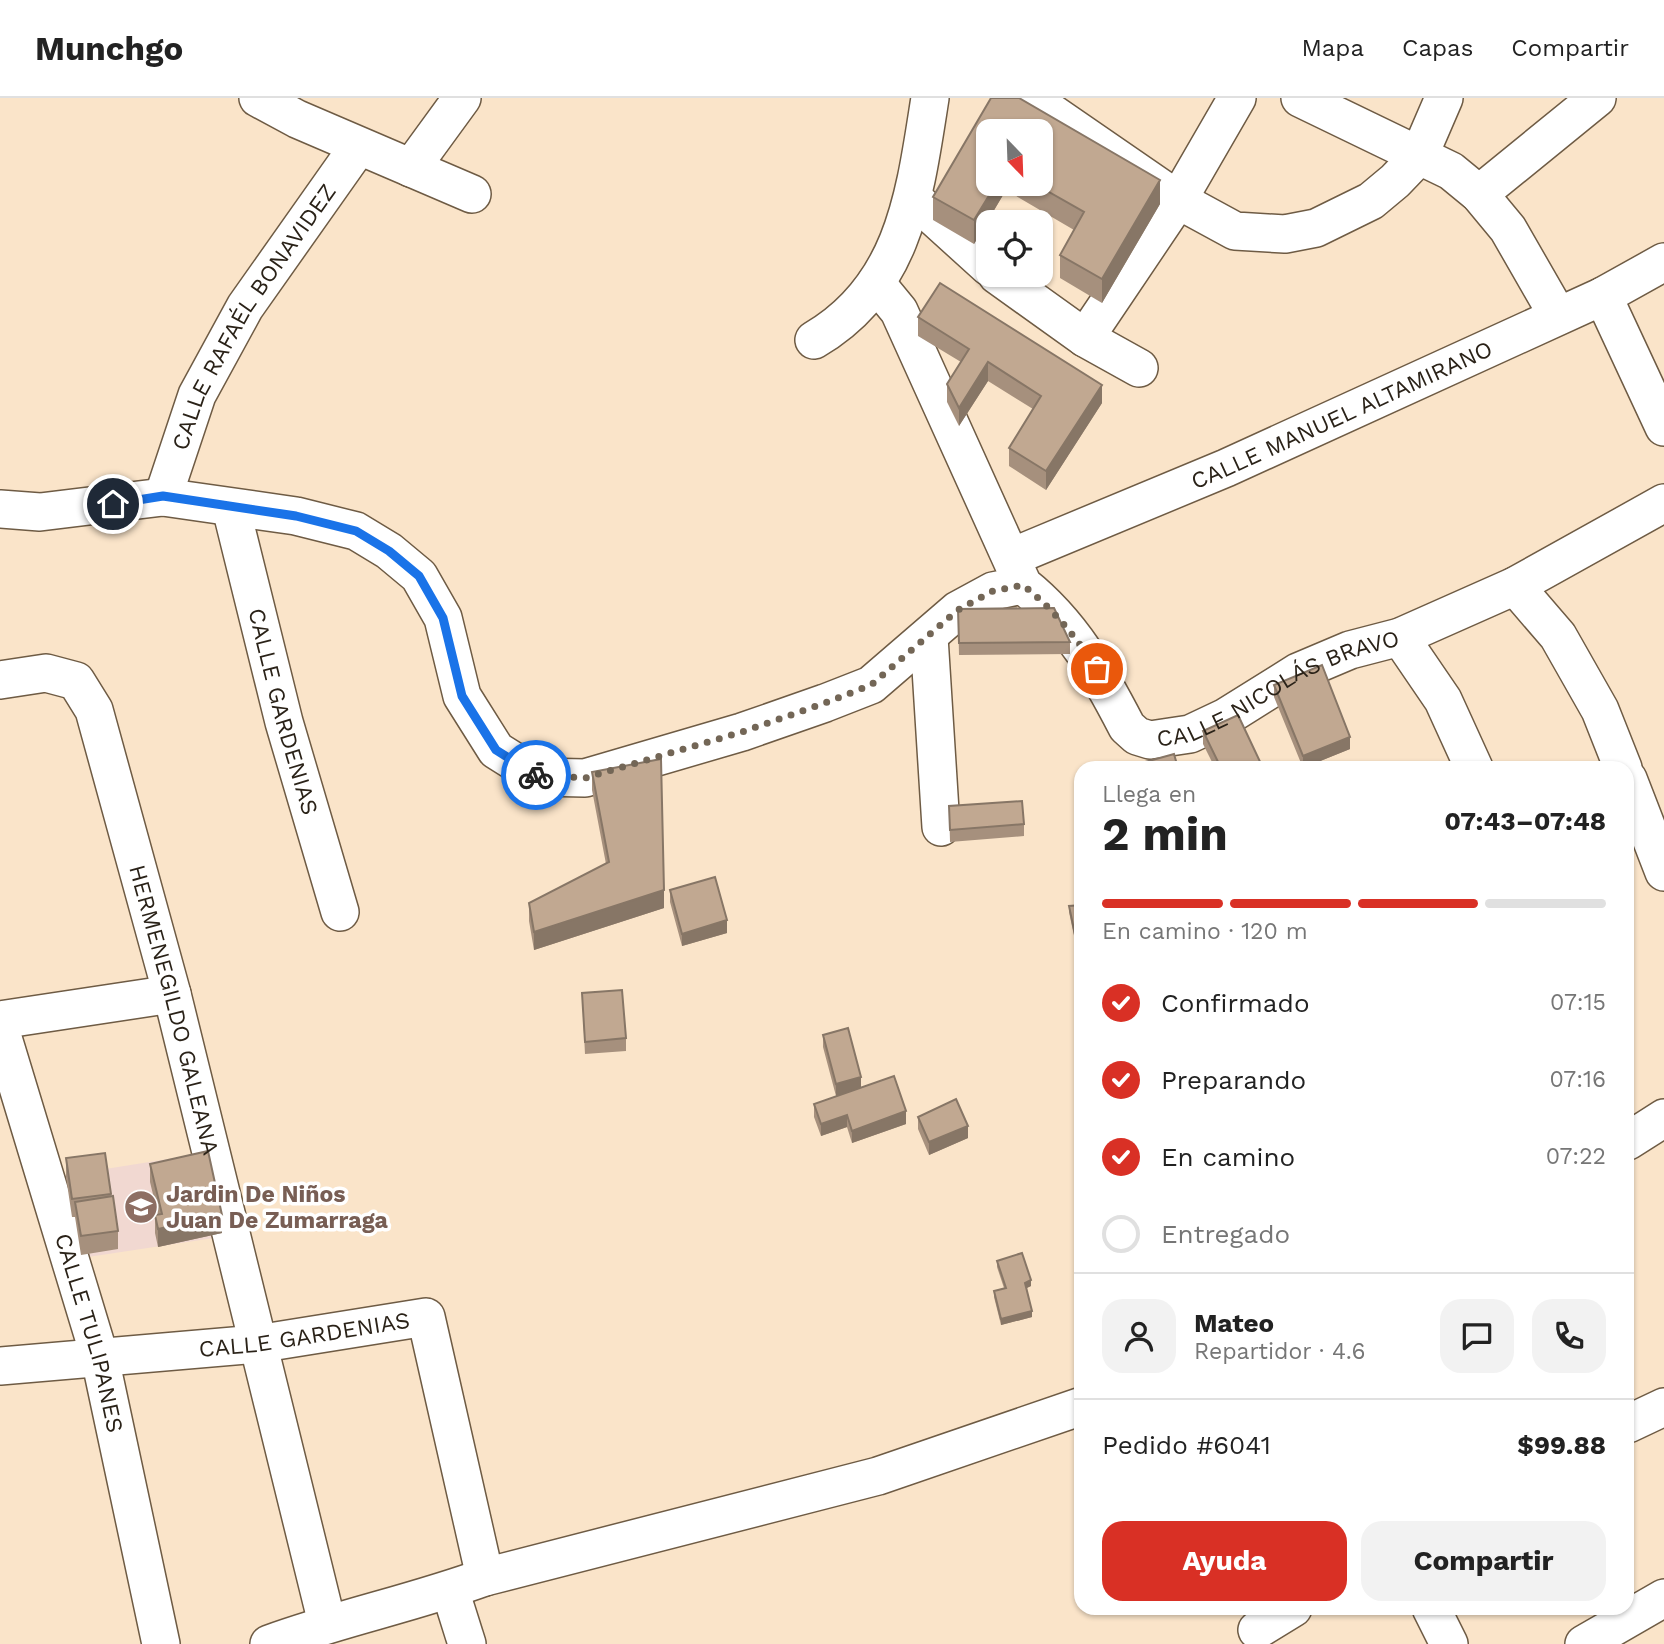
<!DOCTYPE html>
<html lang="es">
<head>
<meta charset="utf-8">
<style>
	body { margin:0; font-family:"Work Sans",sans-serif; background:#f2f2f2; color:#222; height:100vh; display:flex; flex-direction:column; font-size:26px; white-space:nowrap }
	* { box-sizing:border-box; margin:0 }
	p { font-size:23px; color:#767676 }
	.icon { flex:none; width:38px; height:38px; fill:none; stroke:currentColor; stroke-width:2; stroke-linecap:round; stroke-linejoin:round }
	.map { position:relative; flex:1; overflow:hidden }
	.sheet { position:absolute; left:1074px; top:663px; width:560px; height:854px; display:flex; flex-direction:column; background:#fff; border-radius:21px; box-shadow:0 2px 5px #0004 }
	.sheet>* { flex:none }
	.needle { width:46px; rotate:157deg }
	.buttons { position:absolute; left:976px; top:21px; display:grid; gap:14px }
	.buttons a { display:grid; place-items:center; width:77px; height:77px; border-radius:14px; background:#fff; box-shadow:0 2px 5px #0004; font-size:35px }
	.pin { position:absolute; display:grid; place-items:center; width:60px; height:60px; color:#fff; margin:-30px; border:4px solid #fff; border-radius:50%; box-shadow:0 2px 7px #0007 }
	.courier { position:absolute; display:grid; place-items:center; width:70px; height:70px; margin:-35px; border:5px solid #1a73e8; border-radius:50%; background:#fff; color:#222; box-shadow:0 2px 9px #0007 }
	.head em { font-style:normal; font-weight:700 }
	.head div { display:flex; flex-direction:column-reverse }
	.head { display:flex; align-items:center; justify-content:space-between; height:119px; padding:0 28px }
	h1 { font-size:46px; font-weight:700; line-height:52px }
	.bar { display:grid; grid-template-columns:repeat(4,1fr); gap:10px 7px; align-content:center; height:84px; padding:0 28px }
	.bar i { height:9px; border-radius:5px; background:#e0e0e0 }
	.bar .on { background:#d93025 }
	.bar p { grid-column:span 4 }
	.line { display:flex; align-items:center; gap:18px; padding:0 28px; border-top:2px solid #e0e0e0 }
	.line div { flex:1 }
	.round { display:grid; place-items:center; flex:none; width:74px; height:74px; border-radius:21px; background:#f2f2f2 }
	ol { padding:0 28px; list-style:none }
	li { display:flex; align-items:center; gap:21px; height:77px }
	li p { margin-inline-start:auto }
	li .icon { padding:7px; border-radius:50%; background:#d93025; color:#fff; stroke-width:4 }
	li:last-child { color:#767676 }
	li i { width:38px; height:38px; border:4px solid #e0e0e0; border-radius:50% }
	.button { display:flex; gap:14px; margin-top:auto; padding:14px 28px }
	.button a { flex:1; height:80px; border-radius:21px; background:#d93025; color:#fff; font-size:28px; font-weight:700; line-height:80px; text-align:center }
	.button a+a { background:#f2f2f2; color:#222 }
	header { display:flex; align-items:center; gap:42px; box-sizing:border-box; height:98px; padding:0 35px; background:#fff; border-bottom:2px solid #e0e0e0 }
	header strong { font-size:33px }
	nav { display:flex; gap:38px; margin-inline-start:auto; font-size:24px }
	.map>svg:first-child { display:block }
	.education { fill:#f1d8d1 }
	.lines { fill:none; stroke-linecap:round; stroke-linejoin:round }
	.minor-casing { stroke:#6e5b44; stroke-width:40 }
	.minor { stroke:#fff; stroke-width:37 }
	.wall { fill:#a6907d; fill-rule:evenodd }
	.shaded-wall { fill:#877666 }
	.building { fill:#c1a891; stroke:#877666; stroke-width:2 }
	.done { stroke:#736656; stroke-width:7; stroke-dasharray:0 12.6 }
	.route { stroke:#1a73e8; stroke-width:9 }
	.labels { text-anchor:middle; dominant-baseline:central; stroke-width:7; stroke-linejoin:round; paint-order:stroke }
	.street-label { font-size:23px; fill:#2a2218; stroke:#fff }
	.education-label { font-size:23px; font-weight:bold; fill:#785e54; stroke:#fff; text-anchor:start }
</style>
</head>
<body>
<header>
<strong>Munchgo</strong>
<nav><a>Mapa</a><a>Capas</a><a>Compartir</a></nav>
</header>
<div class="map">
<svg width="1664" height="1546" viewBox="0 0 1664 1546">
	<rect width="100%" height="100%" fill="#fae4c9"/>
	<path class="education" d="M206,1055l21,83 -152,23 -20,-82z"/>
	<g class="lines">
		<g class="minor-casing">
			<g id="minor">
				<path d="M258,0l39,21 175,75"/>
				<path d="M1030,0l148,102 57,31 50,3 31,-6 55,-27 24,-20 24,-25 25,-58"/>
				<path d="M1300,0l151,73 28,23 29,35 50,87"/>
				<path d="M411,70l51,-70"/>
				<path d="M1479,96l118,-96"/>
				<path d="M914,101l75,68"/>
				<path d="M997,177l88,63 54,30"/>
				<path id="s1" d="M876,185l23,28 124,274c49,39 76,88 104,142l10,9 13,4 40,-6 36,-17 72,-45 52,-22 50,-13 115,-51 149,-83"/>
				<path d="M1603,198l61,131"/>
				<path d="M1085,240l93,-138 59,-102"/>
				<path d="M814,242c91,-53 101,-147 116,-242"/>
				<path id="s2" d="M163,399l34,-102 48,-88 113,-160"/>
				<path id="s3" d="M231,410l53,214 56,190"/>
				<path d="M0,411l40,3 123,-15 133,19 60,15 33,20 30,25 24,42 19,78 34,54 43,27 46,1 157,-46 83,-29 46,-18 87,-75 35,-19 30,-6"/>
				<path id="s4" d="M1012,459l214,-89 377,-172 61,-34"/>
				<path d="M1515,488l43,50 42,74 23,58"/>
				<path d="M929,539l12,190"/>
				<path d="M1400,539l43,63 31,68"/>
				<path id="s5" d="M0,582l46,-7 30,8 18,29 78,284 155,629"/>
				<path d="M1628,681l36,93"/>
				<path d="M0,922l172,-26"/>
				<path id="s6" d="M0,930l100,330 61,286"/>
				<path d="M1628,1043l36,-23"/>
				<path id="s7" d="M0,1268l257,-22 169,-27 59,260"/>
				<path d="M1628,1326l36,-17"/>
				<path d="M450,1492l17,54"/>
				<path d="M1431,1510l18,36"/>
				<path d="M1257,1532l36,-22"/>
				<path d="M269,1546c71,-26 145,-41 216,-67l393,-101 204,-70"/>
				<path d="M1584,1546l80,-46"/>
			</g>
		</g>
		<use href="#minor" class="minor"/>
	</g>
	<path class="wall" d="M991,0l169,106 -58,99 -42,-25v-23l14,-25 -68,-40 -32,54 -41,-24v-23zM989,33l52,53h-52z
		M918,219l184,86 -56,87 -37,-24v-18l24,-39 -45,-28 -29,45 -12,-24v-18l14,-22 -43,-26z
		M958,511l112,33v12l-111,1z
		M1274,587l76,64 -47,19 -29,-71z
		M1203,633l60,37h-48l-12,-24z
		M592,674l72,136 -130,42 -5,-29v-18l77,-39 -14,-74z
		M949,708l75,18v12l-74,6z
		M670,792l57,43 -45,13 -12,-44z
		M1082,807v45h-5l-8,-38v-6z
		M582,895l44,45v13l-41,3z
		M823,937l38,53 45,36 -54,19 -5,-16 -26,9 -7,-19v-13l22,-8 -13,-49z
		M918,1019l50,21 -39,17 -11,-26z
		M105,1055l6,43 7,35v18l-37,6 -6,-38h-3l-6,-40v-19z
		M150,1066l72,69 -64,14 -3,-14v-18h3l-8,-33z
		M997,1163l34,25 -5,2 6,29 -31,8 -7,-28v-6l10,-3 -7,-21z"/>
	<path class="shaded-wall" d="M1160,82v24l-58,99v-24z
		M996,86h10v6l-32,54v-24z
		M988,264v19l-29,45v-18z
		M1102,287v18l-56,87v-19z
		M1350,639v12l-47,19v-12z
		M664,792v18l-130,42v-18z
		M727,822v13l-45,13v-12z
		M1082,845v7h-5v-6z
		M861,979v13l-25,6v-12z
		M906,1013v13l-54,19v-12z
		M847,1017v12l-26,9v-12z
		M968,1028v12l-39,17v-13z
		M222,1117v18l-64,14v-18z
		M1031,1182v6l-6,3v-6z
		M1032,1213v6l-31,8v-6z"/>
	<path class="building" d="M991,0h28l141,82 -58,99 -42,-24 24,-43 -49,-28h6v-53h-52v53h7l-22,36 -41,-23z
		M940,185l162,102 -56,86 -37,-23 32,-52 -53,-34 -29,46 -12,-24 22,-35 -51,-32z
		M1054,510l16,34 -111,1 -1,-34z
		M1322,567l28,72 -47,19 -29,-71z
		M1238,617l25,53h-42l-18,-37z
		M1174,656l4,14h-51v-1z
		M661,661l3,131 -130,42 -5,-29 80,-41 -17,-90z
		M1022,703l2,23 -74,6 -1,-24z
		M715,779l12,43 -45,14 -12,-44z
		M1082,807v38l-5,1 -8,-38z
		M622,892l4,48 -41,4 -3,-49z
		M848,930l13,49 -25,7 -13,-49z
		M894,978l12,35 -54,20 -5,-16 -26,9 -7,-20z
		M956,1001l12,27 -39,16 -11,-25z
		M208,1053l14,64 -64,14 -3,-14 7,-1 -12,-50z
		M105,1055l6,41 -39,5 -6,-41z
		M113,1098l5,35 -37,5 -6,-34z
		M1022,1155l9,27 -6,3 7,28 -31,8 -7,-28 12,-3 -9,-27z"/>
	<g class="lines">
		<path class="done" d="M536,677l49,3 157,-46 83,-29 46,-18 87,-75 35,-19 30,-6c31,25 53,52 74,84"/>
		<path class="route" d="M113,406l50,-8 133,20 60,15 33,20 30,25 24,42 19,78 34,54 40,25"/>
	</g>
	<defs>
		<g id="school-disc" transform="scale(1.75)"><circle r="9.5" fill="#8d6e63" stroke="#fff"/><path d="M0-5L7-2L0 1L-7-2ZM-4 1L0 2.5L4 1V4Q0 6-4 4Z" fill="#fff"/></g>
	</defs>
	<g fill-rule="evenodd">
		<use href="#school-disc" x="141" y="1109"/>
	</g>
	<g class="labels">
		<g class="street-label">
			<text stroke="none"><textPath href="#s2" startOffset="203">CALLE RAFAÉL BONAVIDEZ</textPath></text>
			<text stroke="none"><textPath href="#s4" startOffset="359">CALLE MANUEL ALTAMIRANO</textPath></text>
			<text stroke="none"><textPath href="#s1" startOffset="681">CALLE NICOLÁS BRAVO</textPath></text>
			<text stroke="none"><textPath href="#s3" startOffset="210">CALLE GARDENIAS</textPath></text>
			<text stroke="none"><textPath href="#s5" startOffset="422">HERMENEGILDO GALEANA</textPath></text>
			<text stroke="none"><textPath href="#s6" startOffset="318">CALLE TULIPANES</textPath></text>
			<text stroke="none"><textPath href="#s7" startOffset="306">CALLE GARDENIAS</textPath></text>
		</g>
		<g class="education-label">
			<text x="166" y="1096">Jardin De Niños<tspan x="166" dy="26">Juan De Zumarraga</tspan></text>
		</g>
	</g>
</svg>
<div class="buttons">
<a><svg class="needle" viewBox="-14 -14 28 28"><path d="M0-13l5 13h-10z" fill="#e53935"/><path d="M0 13l5-13h-10z" fill="#767676"/></svg></a>
<a><svg class="icon" aria-label="locate" viewBox="0 0 24 24"><circle cx="12" cy="12" r="6"/><path d="M12 2v4M12 18v4M2 12h4M18 12h4"/></svg></a>
</div>
<div class="pin" style="left:1097px;top:571px;background:#ea580c"><svg class="icon" aria-label="bag" viewBox="0 0 24 24"><path d="M5 8h14l-1 12H6zM9 8a3 3 0 0 1 6 0"/></svg></div>
<div class="pin" style="left:113px;top:406px;background:#1f2937"><svg class="icon" aria-label="home" viewBox="0 0 24 24"><path d="M3 11l9-7 9 7M6 9v11h12V9"/></svg></div>
<div class="courier" style="left:536px;top:677px"><svg class="icon" aria-label="bike" viewBox="0 0 24 24"><circle cx="6" cy="16" r="4"/><circle cx="18" cy="16" r="4"/><path d="M6 16l4-8h5l3 8M10 8l3 8H6M13 5h3"/></svg></div>
<section class="sheet">
<div class="head"><div><h1>2 min</h1><p>Llega en</p></div><em>07:43–07:48</em></div>
<div class="bar"><i class="on"></i><i class="on"></i><i class="on"></i><i></i><p>En camino · 120 m</p></div>
<ol>
<li><svg class="icon" aria-label="check" viewBox="0 0 24 24"><path d="M5 12l5 5 9-10"/></svg>Confirmado<p>07:15</p></li>
<li><svg class="icon" aria-label="check" viewBox="0 0 24 24"><path d="M5 12l5 5 9-10"/></svg>Preparando<p>07:16</p></li>
<li><svg class="icon" aria-label="check" viewBox="0 0 24 24"><path d="M5 12l5 5 9-10"/></svg>En camino<p>07:22</p></li>
<li><i></i>Entregado</li>
</ol>
<div class="line" style="height:126px"><a class="round"><svg class="icon" aria-label="person" viewBox="0 0 24 24"><circle cx="12" cy="8" r="4"/><path d="M4 21q1-7 8-7t8 7"/></svg></a><div><b>Mateo</b><p>Repartidor · 4.6</p></div><a class="round"><svg class="icon" aria-label="chat" viewBox="0 0 24 24"><path d="M4 5h16v11H9l-5 4z"/></svg></a><a class="round"><svg class="icon" aria-label="phone" viewBox="0 0 24 24"><path d="M5 4h4l2 5-3 2q2 4 5 5l2-3 5 2v4C11 20 4 13 5 4z"/></svg></a></div>
<div class="line" style="height:91px"><div>Pedido #6041</div><b>$99.88</b></div>
<div class="button"><a>Ayuda</a><a>Compartir</a></div>
</section>
</div>
</body>
</html>
